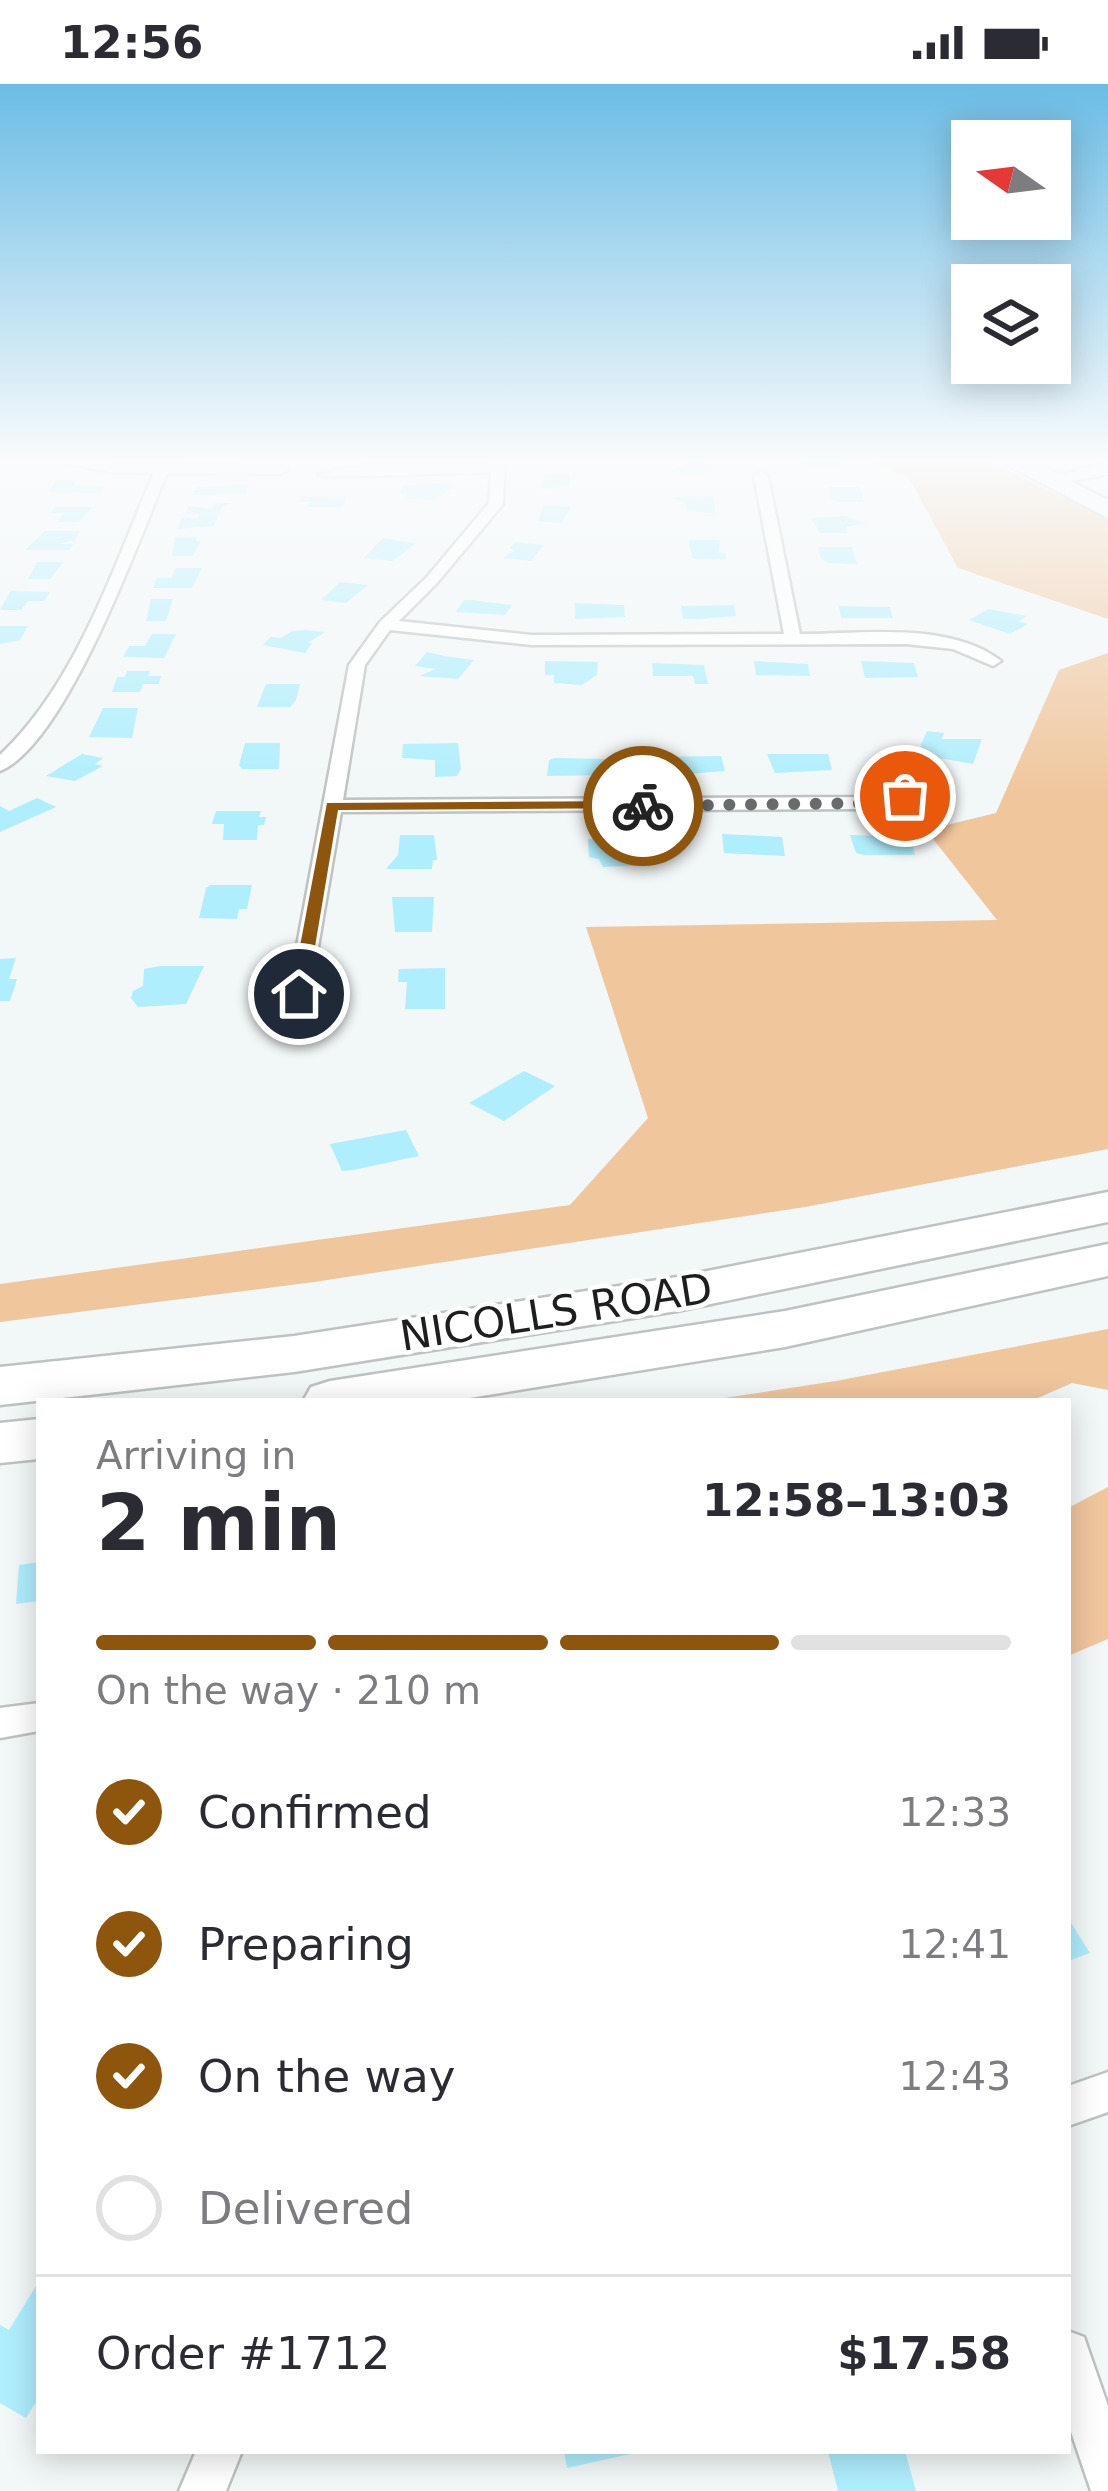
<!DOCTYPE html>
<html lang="en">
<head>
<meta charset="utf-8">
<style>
	body { margin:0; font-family:"DejaVu Sans",sans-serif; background:#f2f2f3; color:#2b2b33; height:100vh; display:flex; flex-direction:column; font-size:45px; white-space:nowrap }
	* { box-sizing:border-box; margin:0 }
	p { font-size:39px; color:#7c7c81 }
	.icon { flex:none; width:66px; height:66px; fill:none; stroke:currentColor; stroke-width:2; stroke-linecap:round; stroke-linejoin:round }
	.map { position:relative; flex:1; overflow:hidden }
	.panel { position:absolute; left:36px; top:1314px; width:1035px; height:1056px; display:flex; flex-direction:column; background:#fff; border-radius:0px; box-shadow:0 6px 30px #0003 }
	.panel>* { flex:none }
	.needle { width:78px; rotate:284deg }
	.fabs { position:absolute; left:951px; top:36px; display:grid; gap:24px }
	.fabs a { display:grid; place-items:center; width:120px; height:120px; border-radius:0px; background:#fff; box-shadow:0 6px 30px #0003; font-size:60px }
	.pin { position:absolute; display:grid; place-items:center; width:102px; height:102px; color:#fff; margin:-51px; border:6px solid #fff; border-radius:50%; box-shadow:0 3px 12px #0007 }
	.courier { position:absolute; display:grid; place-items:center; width:120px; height:120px; margin:-60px; border:9px solid #8e560d; border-radius:50%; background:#fff; color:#222; box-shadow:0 3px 15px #0007 }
	.overview em { font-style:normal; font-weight:800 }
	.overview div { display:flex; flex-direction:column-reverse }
	.overview { display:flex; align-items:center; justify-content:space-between; height:204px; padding:0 60px }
	h1 { font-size:78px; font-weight:800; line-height:90px }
	.bar { display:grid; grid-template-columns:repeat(4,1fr); gap:18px 12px; align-content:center; height:144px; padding:0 60px }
	.bar i { height:15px; border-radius:9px; background:#e1e1e2 }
	.bar .current { background:#8e560d }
	.bar p { grid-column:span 4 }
	.line { display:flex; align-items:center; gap:30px; padding:0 60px; border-top:3px solid #e1e1e2 }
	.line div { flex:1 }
	ol { padding:0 60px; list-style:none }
	li { display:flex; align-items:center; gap:36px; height:132px }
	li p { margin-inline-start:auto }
	li .icon { padding:12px; border-radius:50%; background:#8e560d; color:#fff; stroke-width:4 }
	li:last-child { color:#7c7c81 }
	li i { width:66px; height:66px; border:6px solid #e1e1e2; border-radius:50% }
	.status { display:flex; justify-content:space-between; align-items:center; height:84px; padding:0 60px; background:#fff; direction:ltr }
	.status svg { height:33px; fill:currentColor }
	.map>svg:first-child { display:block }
	.green { fill:#f0c69d }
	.building { fill:#afeefd }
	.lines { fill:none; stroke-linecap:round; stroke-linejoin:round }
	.street-casing { stroke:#bec2c3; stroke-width:5 }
	.secondary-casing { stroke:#bec2c3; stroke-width:5 }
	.highway-casing { stroke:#bec2c3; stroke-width:5 }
	.street { fill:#fff; fill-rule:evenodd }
	.secondary { fill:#fff; fill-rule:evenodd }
	.highway { fill:#fff; fill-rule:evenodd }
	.route { fill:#8e560d }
	.done { stroke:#686b6b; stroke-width:12; stroke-dasharray:0 21.6 }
	.labels { text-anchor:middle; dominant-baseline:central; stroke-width:9; stroke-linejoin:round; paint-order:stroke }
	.street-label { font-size:42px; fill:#1d1f1f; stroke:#fff }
</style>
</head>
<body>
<div class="status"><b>12:56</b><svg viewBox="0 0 49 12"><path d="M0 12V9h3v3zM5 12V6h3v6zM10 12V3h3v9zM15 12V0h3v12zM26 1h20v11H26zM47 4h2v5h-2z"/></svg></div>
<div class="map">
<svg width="1108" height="2407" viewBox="0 0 1108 2407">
	<rect width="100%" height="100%" fill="#f2f7f8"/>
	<path class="green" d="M859,373h121l128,63v99l-150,-51 -49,-90z
		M1108,569v496l-303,58 -491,75 -314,40v-38l570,-79 78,-87 -62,-191 411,-7 -71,-90 70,-17 63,-143z
		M1108,1245v61l-36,-7 -41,18h-326l131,-20z
		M1108,1403v152l-40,17v-148z"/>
	<path class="building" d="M803,373h19l21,7 -16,6 -34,-9z
		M696,376l23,7 -29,9 -20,-5z
		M545,390h25l-1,12 -28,3z
		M56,396h21l-3,5 31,1 -5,7 -52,-1z
		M441,399l13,4 -20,13 -28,-1 1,-5h-7l1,-8z
		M235,401h14l-4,9 -53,1 5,-8z
		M828,403h31l5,15h-27l-7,-4z
		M302,412l16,1 28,-1 -3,11h-35l2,-5h-10z
		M688,412l26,1 1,16 -28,-2 -1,-7 -14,-6z
		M215,419h16l-9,4 -8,19 -37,3 5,-11h16l2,-4h-15l4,-8 23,3z
		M544,421l27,2 -10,16 -23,-2z
		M54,423h38l-13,15h-21l5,-9h-12z
		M844,432l22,7 -20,4 2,6h-28l-9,-15z
		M45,447h35l-5,9 -16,4h14l-3,6h-45z
		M175,453h22l-1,4h5l-8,15h-21z
		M383,454l15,3 18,2 -23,18 -29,-3z
		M688,456h32l-1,13h6l1,6h-33z
		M515,458l29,3 -13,16 -28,-3 11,-8 -4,-2z
		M818,463h34l5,17 -28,-1 -8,-4z
		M37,478h27l-14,17h-22z
		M176,484h26l-10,20h-39l4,-10h15z
		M340,498l28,3 -22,18 -25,-3z
		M10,507l40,1 -6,9h-16l-7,9h-21z
		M151,515h22l-7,22h-20z
		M464,516h7l41,5 -7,10 -49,-3z
		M575,519l49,2 1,12 -50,2z
		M734,521l2,11 -37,3h-16l-2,-13z
		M839,522l51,1 3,11h-52z
		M988,525l39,7 -8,5 9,3 -18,10 -41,-14z
		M0,542h28l-8,14 -20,4z
		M292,547l14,-1 19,2 -17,11h4l-7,10 -42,-8 8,-8 10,1z
		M152,550h24l-12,24 -41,-1 6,-11h16z
		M427,568l17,4 30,4 -16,19 -39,-3 17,-7 -21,-3z
		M545,577l53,1 -1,13 -15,10 -28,-2v-8h-9z
		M754,577l54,3 2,12 -54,-1z
		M861,577l53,2 4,14 -53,1z
		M652,579l52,2 4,19h-13l-2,-8h-40z
		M127,587h23l-2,5h13l-2,8h-16l-3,8h-28l5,-15h8z
		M266,600h34l-4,16 -6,7h-33z
		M103,624h35l-6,30 -43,-1z
		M927,647l17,2 -2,6h40l-9,25 -56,-10z
		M245,659h35l-1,26h-37l-3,-4z
		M458,659l3,26 -4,7 -22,1v-17l-33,-2 1,-14z
		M82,670l21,4 -8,6 8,2 -28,15 -29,-5z
		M767,670h61l4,16 -57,3z
		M721,672l4,15 -63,5 -3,-19z
		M555,674l51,1 -1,16 -58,1 2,-16z
		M37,714l19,9 -56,25v-26l9,5z
		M216,727h45l-2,6h7l-2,8h-6l-1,15h-34l1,-16h-12z
		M722,750l60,3 3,19 -61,-3z
		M400,751h34l3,25h-4l-1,9h-46l12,-14z
		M850,751l60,2 5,18h-51l-8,-2z
		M588,755l61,2 2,24 -48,2 -4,-8 -10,-2z
		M211,801h41l-5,24h-8l-2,10 -38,-1 7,-30z
		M392,813h42l-2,35h-37z
		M16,874l-7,21h8l-7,22h-10v-42z
		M161,882h43l-18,38 -48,3 -7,-9 2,-7 10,-5 1,-17z
		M445,884v41h-40l2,-27h-9l1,-13z
		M524,987l31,15 -51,35 -35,-18z
		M406,1046l13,26 -66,14 -11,1 -12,-27z
		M39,1478v39l-23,3 3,-39z
		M1068,1834l22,35 -22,8z
		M39,2197v116l-13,21 -26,-15v-78l9,5z
		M564,2367h71v2l-68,15z
		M828,2367h77l11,40h-78z"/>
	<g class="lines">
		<g class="street-casing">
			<path id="street" d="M30,373l81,7 169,2 7,4 -7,4 -113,-1c-28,67 -101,271 -167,298v-16c77,-72 113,-188 154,-282l-43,-1z
				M491,373h14l-2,47 -66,79 -38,38 133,14 252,-1 -30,-158 7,-4 7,4 32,158c62,0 149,-13 201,27l-8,5 -40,-17 -47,-5 -374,1 -142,-15 -25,35 -22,135 526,-3 36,-7 9,6 -45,13 -528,3 -31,182 -3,5h-16l-3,-5 61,-329 31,-43 47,-45 62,-74 2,-31c-24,0 -165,7 -173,3l47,-10 126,-1z
				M39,1619v28l-39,7v-30z
				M1108,1988v40l-40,14v-40z
				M1068,2247l16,6 24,69v85h-17l-23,-68z
				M196,2367h46l-16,40h-47z"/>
		</g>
		<g class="secondary-casing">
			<path id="secondary" d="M1108,378v12l-42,8 -10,-6z"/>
		</g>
		<g class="highway-casing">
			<path id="highway" d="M992,373h32l84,43v18z
				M1108,1108v30l-431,89 -383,61 -294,33v-38l294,-31 383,-59z
				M1108,1160v32l-323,71 -334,54h-148l8,-14 19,-6 455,-70z
				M39,1335v40l-39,4v-40z"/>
		</g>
		<use href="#street" class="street"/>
		<use href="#secondary" class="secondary"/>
		<use href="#highway" class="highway"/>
	</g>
	<linearGradient id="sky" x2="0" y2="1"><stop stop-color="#6bbce5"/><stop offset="0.53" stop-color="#f9fbfc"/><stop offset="1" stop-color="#f9fbfc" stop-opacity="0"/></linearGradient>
	<rect width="1108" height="710" fill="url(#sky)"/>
	<path class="route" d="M643,717l4,7 -309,2 -31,184 -8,4 -8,-4 36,-191z"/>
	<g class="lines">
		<path class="done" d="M643,722l226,-3 36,-7"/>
	</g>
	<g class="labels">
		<g class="street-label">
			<text transform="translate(556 1228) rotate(-9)">NICOLLS ROAD</text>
		</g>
	</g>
</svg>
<div class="fabs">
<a><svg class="needle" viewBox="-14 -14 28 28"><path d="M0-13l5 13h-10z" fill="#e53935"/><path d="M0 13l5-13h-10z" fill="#7c7c81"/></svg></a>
<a><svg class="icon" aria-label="layers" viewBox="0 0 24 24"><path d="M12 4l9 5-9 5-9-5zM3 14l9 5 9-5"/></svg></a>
</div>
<div class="pin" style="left:905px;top:712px;background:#ea580c"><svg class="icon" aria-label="bag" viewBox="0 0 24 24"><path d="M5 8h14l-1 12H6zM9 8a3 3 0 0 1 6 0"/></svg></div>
<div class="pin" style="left:299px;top:910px;background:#1f2937"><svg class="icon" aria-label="home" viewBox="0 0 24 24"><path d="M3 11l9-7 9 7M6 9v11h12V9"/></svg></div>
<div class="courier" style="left:643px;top:722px"><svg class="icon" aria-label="bike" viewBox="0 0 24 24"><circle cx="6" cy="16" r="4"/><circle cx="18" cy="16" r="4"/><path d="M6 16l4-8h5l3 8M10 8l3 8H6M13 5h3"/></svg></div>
<section class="panel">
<div class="overview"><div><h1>2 min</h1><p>Arriving in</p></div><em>12:58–13:03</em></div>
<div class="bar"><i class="current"></i><i class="current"></i><i class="current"></i><i></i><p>On the way · 210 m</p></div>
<ol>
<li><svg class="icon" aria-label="check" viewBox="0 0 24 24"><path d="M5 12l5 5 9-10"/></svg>Confirmed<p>12:33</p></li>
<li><svg class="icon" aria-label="check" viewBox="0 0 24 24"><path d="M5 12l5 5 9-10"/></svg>Preparing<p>12:41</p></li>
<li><svg class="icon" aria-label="check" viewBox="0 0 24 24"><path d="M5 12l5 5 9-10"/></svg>On the way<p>12:43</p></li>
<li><i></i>Delivered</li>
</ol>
<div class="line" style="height:156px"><div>Order #1712</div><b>$17.58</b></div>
</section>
</div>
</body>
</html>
